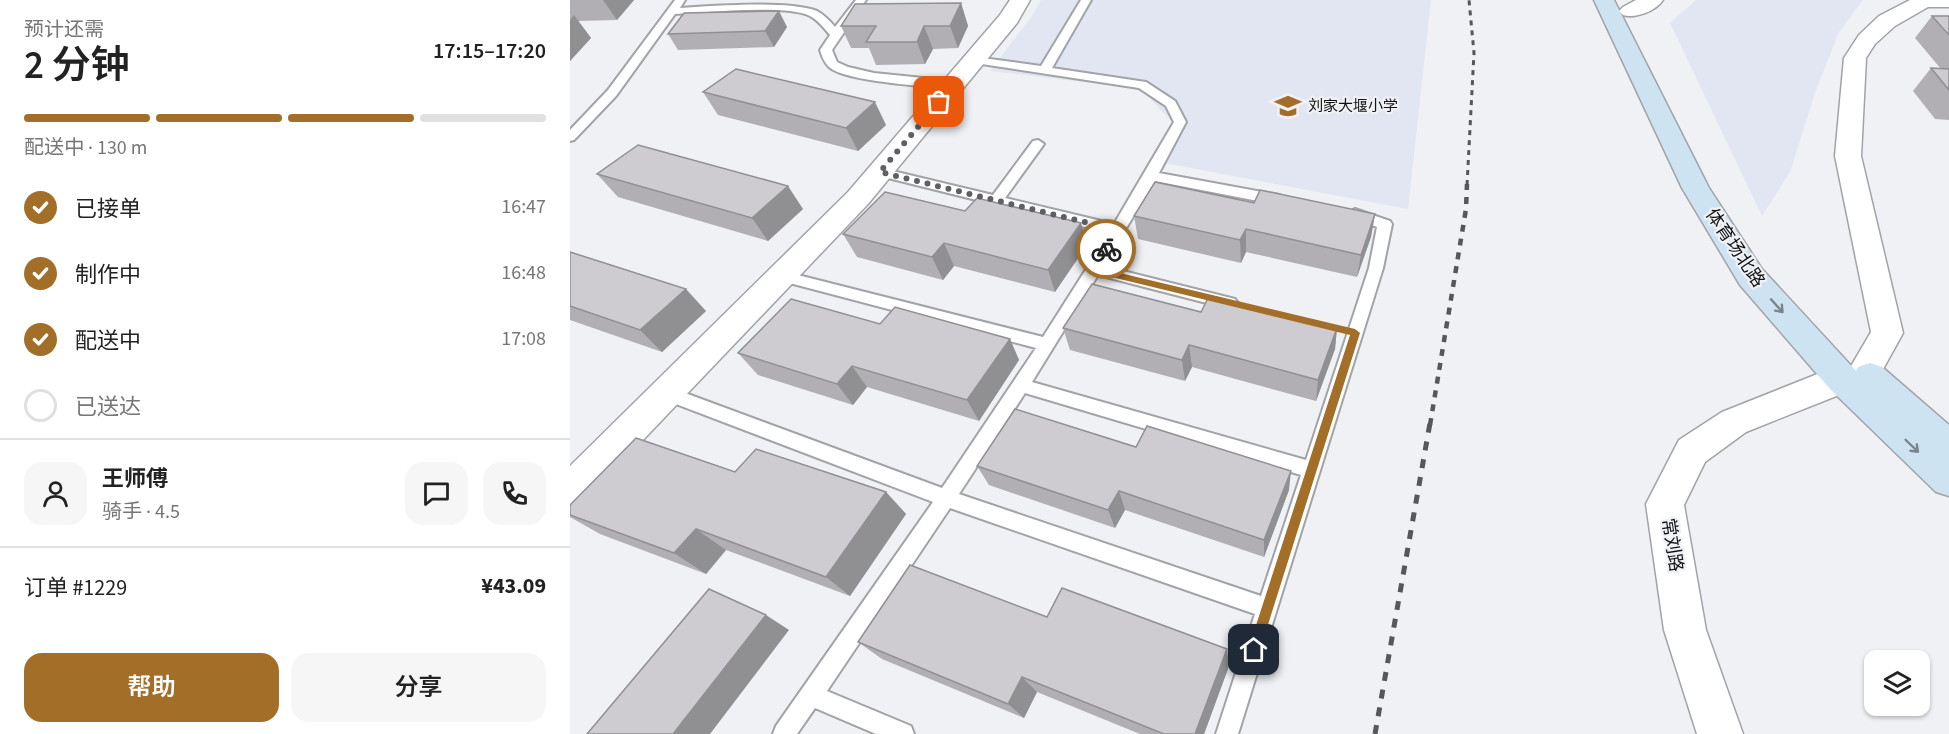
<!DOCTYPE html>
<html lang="zh">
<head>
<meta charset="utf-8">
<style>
	body { margin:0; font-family:"Source Sans 3","Noto Sans SC",sans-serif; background:#f6f6f6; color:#222; height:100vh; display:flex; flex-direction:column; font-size:22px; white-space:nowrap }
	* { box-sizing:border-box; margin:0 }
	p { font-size:20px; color:#767676 }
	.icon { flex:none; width:33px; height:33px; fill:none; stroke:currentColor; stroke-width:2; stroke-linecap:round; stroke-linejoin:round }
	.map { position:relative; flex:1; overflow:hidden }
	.drawer { display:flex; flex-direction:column; background:#fff; width:570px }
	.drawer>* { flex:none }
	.buttons { position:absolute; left:1294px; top:650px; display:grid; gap:12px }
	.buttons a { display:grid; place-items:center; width:66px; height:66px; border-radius:12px; background:#fff; box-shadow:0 2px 4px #0004; font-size:30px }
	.pin { position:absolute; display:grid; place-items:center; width:51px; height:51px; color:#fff; margin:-26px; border-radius:12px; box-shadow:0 3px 9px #0006 }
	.courier { position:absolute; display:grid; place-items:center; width:60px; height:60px; margin:-30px; border:4px solid #a36e27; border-radius:50%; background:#fff; color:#222; box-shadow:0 2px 8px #0007 }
	.summary em { font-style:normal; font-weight:600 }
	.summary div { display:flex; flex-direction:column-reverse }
	.summary { display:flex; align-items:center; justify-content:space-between; height:102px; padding:0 24px }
	h1 { font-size:39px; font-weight:600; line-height:45px }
	.bar { display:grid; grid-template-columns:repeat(4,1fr); gap:9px 6px; align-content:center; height:72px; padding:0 24px }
	.bar i { height:8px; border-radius:4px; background:#e0e0e0 }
	.bar .active { background:#a36e27 }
	.bar p { grid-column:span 4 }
	.line { display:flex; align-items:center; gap:15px; padding:0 24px; border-top:2px solid #e0e0e0 }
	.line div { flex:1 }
	.round { display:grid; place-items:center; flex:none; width:63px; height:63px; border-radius:18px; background:#f6f6f6 }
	ol { padding:0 24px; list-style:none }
	li { display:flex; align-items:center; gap:18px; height:66px }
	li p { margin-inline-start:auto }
	li .icon { padding:6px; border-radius:50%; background:#a36e27; color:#fff; stroke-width:4 }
	li:last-child { color:#767676 }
	li i { width:33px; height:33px; border:3px solid #e0e0e0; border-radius:50% }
	.button { display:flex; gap:12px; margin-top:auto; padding:12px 24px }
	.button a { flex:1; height:69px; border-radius:18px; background:#a36e27; color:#fff; font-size:24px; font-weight:600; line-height:69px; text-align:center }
	.button a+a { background:#f6f6f6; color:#222 }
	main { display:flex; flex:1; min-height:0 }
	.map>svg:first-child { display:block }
	.built { fill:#e2e6f2 }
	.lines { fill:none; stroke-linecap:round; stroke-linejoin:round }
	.service-casing { stroke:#a1a3a7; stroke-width:4 }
	.minor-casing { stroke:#a1a3a7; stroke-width:3 }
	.tertiary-casing { stroke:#a1a3a7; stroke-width:3 }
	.secondary-casing { stroke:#a1a3a7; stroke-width:3 }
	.service { fill:#fff; fill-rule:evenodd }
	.minor { fill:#fff; fill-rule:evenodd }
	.tertiary { fill:#fff; fill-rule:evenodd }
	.secondary { fill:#cee3f1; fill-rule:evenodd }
	.rail-far2 { stroke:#56575a; stroke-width:3; stroke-dasharray:5 5; stroke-linecap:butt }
	.rail-far1 { stroke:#56575a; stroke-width:4.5; stroke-dasharray:7 7; stroke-linecap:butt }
	.rail { stroke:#56575a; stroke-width:5; stroke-dasharray:9 9; stroke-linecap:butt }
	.wall { fill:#b1afb4 }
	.shaded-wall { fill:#908f92 }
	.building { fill:#ceccd1; stroke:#908f92; stroke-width:1.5 }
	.oneway { stroke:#79858e }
	.route { fill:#a36e27 }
	.done { stroke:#5f6063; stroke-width:6; stroke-dasharray:0 10.8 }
	.labels { text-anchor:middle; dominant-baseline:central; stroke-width:4.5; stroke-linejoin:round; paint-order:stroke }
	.far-poi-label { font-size:15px; fill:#121214; stroke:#eff1f5; text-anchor:start }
	.street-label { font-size:18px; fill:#121214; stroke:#eff1f5 }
</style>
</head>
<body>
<main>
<section class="drawer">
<div class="summary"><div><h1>2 分钟</h1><p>预计还需</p></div><em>17:15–17:20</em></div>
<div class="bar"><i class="active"></i><i class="active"></i><i class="active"></i><i></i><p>配送中 · 130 m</p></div>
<ol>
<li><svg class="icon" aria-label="check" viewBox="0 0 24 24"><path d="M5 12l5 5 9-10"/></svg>已接单<p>16:47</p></li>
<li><svg class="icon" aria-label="check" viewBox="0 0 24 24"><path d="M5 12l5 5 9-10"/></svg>制作中<p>16:48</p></li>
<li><svg class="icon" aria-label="check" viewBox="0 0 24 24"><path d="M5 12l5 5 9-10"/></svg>配送中<p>17:08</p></li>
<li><i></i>已送达</li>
</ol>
<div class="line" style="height:108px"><a class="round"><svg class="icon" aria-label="person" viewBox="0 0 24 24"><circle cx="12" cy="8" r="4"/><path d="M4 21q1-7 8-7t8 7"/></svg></a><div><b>王师傅</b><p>骑手 · 4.5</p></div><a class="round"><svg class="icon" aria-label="chat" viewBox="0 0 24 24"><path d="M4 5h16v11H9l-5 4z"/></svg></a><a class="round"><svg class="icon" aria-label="phone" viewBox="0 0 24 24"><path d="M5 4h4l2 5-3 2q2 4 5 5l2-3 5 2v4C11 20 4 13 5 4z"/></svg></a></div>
<div class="line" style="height:78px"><div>订单 #1229</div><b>¥43.09</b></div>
<div class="button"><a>帮助</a><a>分享</a></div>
</section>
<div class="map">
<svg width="1379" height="734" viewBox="0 0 1379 734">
	<rect width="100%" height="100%" fill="#eff1f5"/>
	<path class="built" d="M471,0h390l-23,209 -254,-48 20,-37 -33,-35 -151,-18 42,-55z
		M1126,0h167l-24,32 -23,58 -26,82 -28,44 -92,-193z"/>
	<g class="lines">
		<g class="service-casing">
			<path id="service" d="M105,0h10l-5,8c34,-2 107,-8 137,3 7,4 13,10 18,16l21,-27h10l-34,50 5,12 11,5 26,6 79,8 6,4 -6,4c-26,-3 -107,-7 -124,-22 -5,-5 -7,-11 -9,-17l10,-15c-6,-7 -12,-15 -20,-19 -24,-12 -106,-3 -135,-2l-59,82 -42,44 -4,1v-11l38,-40z
				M511,0h10l-39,68 94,14 29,19 11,21 -27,51 120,22 7,5 -7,5 -124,-24 -52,85 132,33 3,4 -3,4 -5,2 -132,-34 -66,107 274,78 63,-192 8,-41 -27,-10 -2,-3 7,-5 35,12 2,3 -9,44 -145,466h-22l39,-120 -305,-106 -123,183 84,35 3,8h-38l-61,-26 -18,26h-24l3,-8 157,-224 -273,-104 -2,-5 2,-5 6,-2 276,102 94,-140 -254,-67 -5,-1 -2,-4 2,-4 5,-1 261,66 66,-104 -229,-57 -7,-4 7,-4 113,27 40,-54 5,-1 6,4 -39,54 109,26 60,-102 -8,-16 -27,-18 -164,-25 -6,-3 6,-3 66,9zM455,393l276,82 -40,121 -302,-102z"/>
		</g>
		<g class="minor-casing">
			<path id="minor" d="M440,0h20l-13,23 -149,181 -285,299 -13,5v-42l278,-274 152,-177z
				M1340,0h39v7h-21l-33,19 -20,18 -9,14 -5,98 42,177 -26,47 -12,4 -8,-2 -3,7 -108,43 -41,30 -21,43 22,125 37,104h-46l-33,-104 -18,-126 33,-64 43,-28 108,-43 12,-3 8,2 21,-36 -36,-176 9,-98 15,-23 20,-19z"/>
		</g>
		<g class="tertiary-casing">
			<path id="tertiary" d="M1066,0h27c-7,11 -28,19 -40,15l-4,-4 4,-4z"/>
		</g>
		<g class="secondary-casing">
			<path id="secondary" d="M1024,0h20l95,188 53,81 94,102 2,-4 12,-4 12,4 67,58v71l-13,-4 -106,-103 -90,-104 -58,-97z"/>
		</g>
		<use href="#service" class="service"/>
		<use href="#minor" class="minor"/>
		<use href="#tertiary" class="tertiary"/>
		<use href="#secondary" class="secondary"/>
		<path class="rail-far2" d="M897,185l7,-132 -5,-53"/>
		<path class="rail-far1" d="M860,425l36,-216 1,-25"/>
		<path class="rail" d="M805,734l55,-311"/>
	</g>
	<path class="wall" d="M0,0h64l-17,20 -39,1 13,17 -21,23z
		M391,3l7,23 -10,22 -25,1 -8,15 -49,1 -7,-17h-18l-10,-22z
		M1362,16h17v104l-14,-1 -22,-28 18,-23 10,1 -26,-31z
		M217,27l-13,20 -96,3 -10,-16z
		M133,92l183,33 -28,26 -140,-36z
		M27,174l206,35 -35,32 -150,-44z
		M684,203l121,11 -4,23 -14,40 -111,-25 -5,11 -103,-24 -4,-23z
		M395,211l116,12 6,22 -32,47 -101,-26 -11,14 -86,-23 -14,-23z
		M0,252l136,59 -44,41 -92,-32z
		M631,312l136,16 -2,21 -19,52 -124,-34 -7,14 -115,-31 -7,-22z
		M310,324l130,15 9,21 -40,61 -112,-34 -14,18 -95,-30 -20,-22z
		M566,447l153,43 -25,67 -139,-47 -10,18 -126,-43 -12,-19z
		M165,472l151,20 20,22 -56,82 -124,-46 -20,24 -106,-40 -30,-17v-12z
		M477,617l180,32 2,17 -25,68h-64l-103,-42 -13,26 -142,-59 -24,-17z"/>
	<path class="shaded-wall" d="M33,0h31l-17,20z
		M391,3l7,23 -10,22 -8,-22z
		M209,11l8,16 -13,20 -9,-16z
		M4,15l17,23 -21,23v-41z
		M354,26l9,23 -8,15 -8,-22z
		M305,102l11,23 -28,26 -12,-23z
		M218,186l15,23 -35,32 -16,-23z
		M805,214l-4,23 -14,40 4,-22z
		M511,223l6,22 -32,47 -7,-22z
		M676,229v23l-5,11 -1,-23z
		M374,243l10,23 -11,14 -11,-23z
		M116,289l20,22 -44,41 -22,-22z
		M767,328l-2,21 -19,52 2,-21z
		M440,339l9,21 -40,61 -12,-21z
		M619,345l3,22 -7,14 -3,-21z
		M282,366l15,21 -14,18 -16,-21z
		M721,471l-2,19 -25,67v-17z
		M549,491l6,19 -10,18 -7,-18z
		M316,492l20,22 -56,82 -24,-19z
		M126,529l30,21 -20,24 -32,-21z
		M196,615l23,15 -79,104h-37z
		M657,649l2,17 -25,68h-9z
		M452,677l15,15 -13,26 -16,-14z"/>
	<path class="building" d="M391,3l-11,23h-26l-7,16h-51l10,-16h-35l14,-22z
		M209,11l-14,20 -97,3 16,-21z
		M1362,16h17v19z
		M1361,68l18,1v21z
		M166,69l139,33 -29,26 -143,-36z
		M68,145l150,41 -36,32 -155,-44z
		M585,182l99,21 6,-13 115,24 -14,41 -115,-26 -6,11 -106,-24z
		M315,192l80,19 12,-13 104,25 -33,47 -104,-27 -12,14 -89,-23z
		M0,252l116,37 -46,41 -70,-24z
		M522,284l109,28 8,-16 128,32 -19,52 -129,-35 -7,15 -119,-32z
		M221,299l89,25 15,-17 115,32 -43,61 -115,-34 -15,18 -99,-31z
		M445,409l121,38 11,-21 144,45 -27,69 -145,-49 -11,19 -131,-44z
		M66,438l99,34 21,-23 130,43 -60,85 -130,-48 -22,24 -104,-38v-10z
		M340,565l137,52 15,-29 165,61 -32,85h-31l-142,-57 -14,27 -150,-62z
		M139,589l57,26 -93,119h-86z"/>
	<defs><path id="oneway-shaft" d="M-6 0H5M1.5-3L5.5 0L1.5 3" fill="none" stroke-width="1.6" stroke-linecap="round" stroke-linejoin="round" transform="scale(1.5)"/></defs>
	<g class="oneway">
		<use href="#oneway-shaft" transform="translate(1207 306) rotate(48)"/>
		<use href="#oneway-shaft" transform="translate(1342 446) rotate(44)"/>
	</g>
	<path class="route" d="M533,247l7,2 -11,19 256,61 5,4 -100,317 -2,4 -4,2 -4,-2 -2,-4 102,-315 -259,-63 -2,-3z"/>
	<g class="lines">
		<path class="done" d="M369,102l-59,70 237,58 -11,19"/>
	</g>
	<defs>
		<g id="school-bare" transform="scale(2.07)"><path d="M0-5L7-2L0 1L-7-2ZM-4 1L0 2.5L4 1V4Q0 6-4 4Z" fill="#a36e27" stroke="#eff1f5" stroke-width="2.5" paint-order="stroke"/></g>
	</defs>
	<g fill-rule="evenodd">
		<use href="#school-bare" x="718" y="106"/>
	</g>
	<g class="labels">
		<g class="far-poi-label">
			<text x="738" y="106">刘家大堰小学</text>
		</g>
		<g class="street-label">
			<text transform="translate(1165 248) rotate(56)">体育场北路</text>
			<text transform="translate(1102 545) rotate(81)">常刘路</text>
		</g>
	</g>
</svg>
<div class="buttons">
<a><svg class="icon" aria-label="layers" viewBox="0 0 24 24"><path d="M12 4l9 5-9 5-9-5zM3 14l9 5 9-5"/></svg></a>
</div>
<div class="pin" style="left:369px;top:102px;background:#ea580c"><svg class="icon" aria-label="bag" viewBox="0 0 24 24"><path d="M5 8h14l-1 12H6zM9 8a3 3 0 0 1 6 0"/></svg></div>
<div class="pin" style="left:684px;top:650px;background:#1f2937"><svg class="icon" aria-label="home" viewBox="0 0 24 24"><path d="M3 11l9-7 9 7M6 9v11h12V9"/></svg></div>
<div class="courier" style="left:536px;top:249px"><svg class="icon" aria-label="bike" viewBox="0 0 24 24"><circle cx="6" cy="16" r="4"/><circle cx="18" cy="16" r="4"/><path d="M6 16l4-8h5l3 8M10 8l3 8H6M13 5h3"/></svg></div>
</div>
</main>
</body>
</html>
